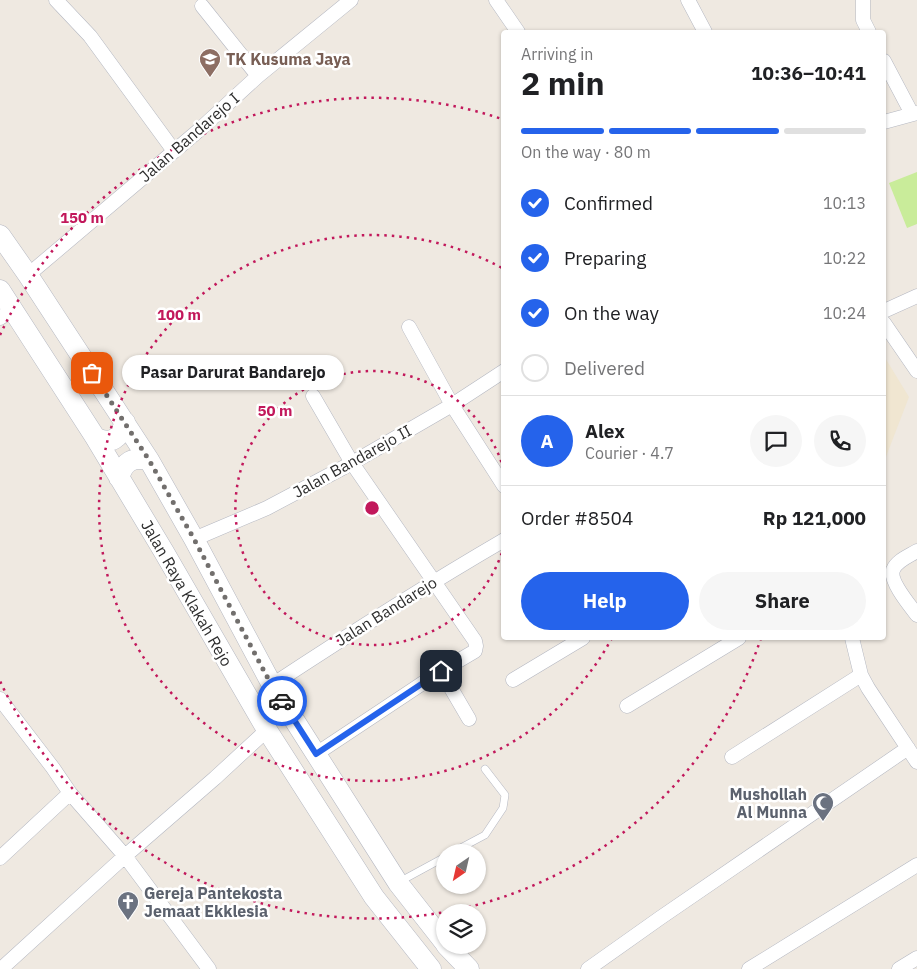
<!DOCTYPE html>
<html lang="en">
<head>
<meta charset="utf-8">
<style>
	body { margin:0; font-family:"IBM Plex Sans",sans-serif; background:#f6f6f6; color:#202124; height:100vh; display:flex; flex-direction:column; font-size:19px; white-space:nowrap }
	* { box-sizing:border-box; margin:0 }
	p { font-size:16px; color:#757577 }
	.icon { flex:none; width:28px; height:28px; fill:none; stroke:currentColor; stroke-width:2; stroke-linecap:round; stroke-linejoin:round }
	.map { position:relative; flex:1; overflow:hidden }
	.drawer { position:absolute; left:501px; top:30px; width:385px; height:610px; display:flex; flex-direction:column; background:#fff; border-radius:5px; box-shadow:0 1px 4px #0004 }
	.drawer>* { flex:none }
	.needle { width:32px; rotate:214deg }
	.tools { position:absolute; left:436px; top:844px; display:grid; gap:10px }
	.tools a { display:grid; place-items:center; width:50px; height:50px; border-radius:50%; background:#fff; box-shadow:0 1px 4px #0004; font-size:25px }
	.pin { position:absolute; display:grid; place-items:center; width:42px; height:42px; color:#fff; margin:-21px; border-radius:10px; box-shadow:0 2px 8px #0006 }
	.courier { position:absolute; display:grid; place-items:center; width:50px; height:50px; margin:-25px; border:4px solid #2563eb; border-radius:50%; background:#fff; color:#222; box-shadow:0 1px 6px #0007 }
	.bubble { position:absolute; height:35px; border-radius:18px; background:#fff; box-shadow:0 1px 4px #0004; font-size:16px; font-weight:700; line-height:35px; text-align:center }
	.head em { font-style:normal; font-weight:700 }
	.head div { display:flex; flex-direction:column-reverse }
	.head { display:flex; align-items:center; justify-content:space-between; height:85px; padding:0 20px }
	h1 { font-size:32px; font-weight:700; line-height:38px }
	.bar { display:grid; grid-template-columns:repeat(4,1fr); gap:8px 5px; align-content:center; height:60px; padding:0 20px }
	.bar i { height:6px; border-radius:4px; background:#e0e0e0 }
	.bar .active { background:#2563eb }
	.bar p { grid-column:span 4 }
	.line { display:flex; align-items:center; gap:12px; padding:0 20px; border-top:1px solid #e0e0e0 }
	.line div { flex:1 }
	.round { display:grid; place-items:center; flex:none; width:52px; height:52px; border-radius:26px; background:#f6f6f6 }
	ol { padding:0 20px; list-style:none }
	li { display:flex; align-items:center; gap:15px; height:55px }
	li p { margin-inline-start:auto }
	li .icon { padding:5px; border-radius:50%; background:#2563eb; color:#fff; stroke-width:4 }
	li:last-child { color:#757577 }
	li i { width:28px; height:28px; border:2px solid #e0e0e0; border-radius:50% }
	.button { display:flex; gap:10px; margin-top:auto; padding:10px 20px }
	.button a { flex:1; height:58px; border-radius:30px; background:#2563eb; color:#fff; font-size:20px; font-weight:700; line-height:58px; text-align:center }
	.button a+a { background:#f6f6f6; color:#202124 }
	.map>svg:first-child { display:block }
	.education { fill:#f0e6d1 }
	.pitch { fill:#c9ec9a }
	.lines { fill:none; stroke-linecap:round; stroke-linejoin:round }
	.lane-casing { stroke:#b4b7c1; stroke-width:8 }
	.street-casing { stroke:#b4b7c1; stroke-width:15 }
	.secondary-casing { stroke:#b4b7c1; stroke-width:21 }
	.lane { stroke:#fff; stroke-width:7 }
	.street { stroke:#fff; stroke-width:14 }
	.secondary { stroke:#fff; stroke-width:20 }
	.done { stroke:#726f6d; stroke-width:5; stroke-dasharray:0 9 }
	.route { stroke:#2563eb; stroke-width:6 }
	.ring { fill:none; stroke:#c2185b; stroke-width:2.5; stroke-dasharray:2.5 5 }
	.labels { text-anchor:middle; dominant-baseline:central; stroke-width:5; stroke-linejoin:round; paint-order:stroke }
	.education-label { font-size:16px; font-weight:bold; fill:#785e54; stroke:#fff; text-anchor:start }
	.street-label { font-size:16px; fill:#2e2e2e; stroke:#fff }
	.worship-label { font-size:16px; font-weight:bold; fill:#5b616d; stroke:#fff; text-anchor:end }
	.centre { fill:#c2185b; stroke:#fff; stroke-width:2.5 }
	.ring-label { font-size:15px; text-anchor:middle; font-weight:bold; fill:#c2185b; stroke:#fff; stroke-width:5; stroke-linejoin:round; paint-order:stroke }
</style>
</head>
<body>
<div class="map">
<svg width="917" height="969" viewBox="0 0 917 969">
	<rect width="100%" height="100%" fill="#efe9e1"/>
	<path class="education" d="M884,356l25,41 -25,65z"/>
	<path class="pitch" d="M917,172v52l-10,4 -18,-45z"/>
	<g class="lines">
		<g class="lane-casing">
			<path id="lane" d="M453,852l32,-17 18,-27 2,-13 -20,-26
				M399,882l46,-25"/>
		</g>
		<g class="street-casing">
			<path id="street" d="M56,0l34,36 84,115
				M496,0l22,32
				M688,0l17,32
				M863,0v20l6,12
				M202,6l56,70
				M884,61l28,53
				M884,122l33,-9
				M28,275l170,-144 60,-55 93,-76
				M884,311l33,-15
				M0,318l13,-9
				M884,323l33,48
				M409,327l43,78 52,81
				M313,396l39,67 123,178 1,5 -1,5 -34,20 -125,83
				M194,539l73,-31 85,-45 100,-58 52,-34
				M917,551c-8,5 -21,10 -24,19 -4,11 18,37 24,45
				M852,638l9,37 7,13 49,74
				M441,671l28,48
				M513,680l70,-42
				M272,685c76,-50 153,-99 232,-145
				M0,699l53,69 17,25 55,63 84,113
				M627,706l112,-68
				M732,757l129,-82
				M0,858l70,-65
				M1,969l124,-113 90,-78 52,-48
				M588,969l72,-51 248,-170
				M749,969l168,-104
				M899,969l18,-11"/>
		</g>
		<g class="secondary-casing">
			<path id="secondary" d="M0,235l28,40 121,185 45,79 78,146 126,198 47,60
				M0,290l95,147 69,115 103,178 107,167 57,72
				M95,437c17,9 25,1 30,-15
				M119,478c5,-17 13,-21 30,-18
				M446,945l23,24"/>
		</g>
		<use href="#lane" class="lane"/>
		<use href="#street" class="street"/>
		<use href="#secondary" class="secondary"/>
	</g>
	<g class="lines">
		<path class="done" d="M92,373l57,87 45,79 78,147 10,15"/>
		<path class="route" d="M282,701l34,53 125,-83"/>
	</g>
	<g class="ring">
		<path d="M504 546A137 137 0 1 1 504 470"/>
		<path d="M612 638A273 273 0 1 1 502 268"/>
		<path d="M761 638A410 410 0 0 1 0 681M0 335A410 410 0 0 1 502 119"/>
	</g>
	<defs>
		<g id="school-pin" transform="scale(1.125)"><path d="M0 17L-7.5 6A9.5 9.5 0 1 1 7.5 6Z" fill="#8d6e63" stroke="#fff"/><path d="M0-5L7-2L0 1L-7-2ZM-4 1L0 2.5L4 1V4Q0 6-4 4Z" fill="#fff"/></g>
		<g id="mosque-pin" transform="scale(1.125)"><path d="M0 17L-7.5 6A9.5 9.5 0 1 1 7.5 6Z" fill="#6b7280" stroke="#fff"/><path d="M3.5-4.9A6 6 0 1 0 3.5 4.9A5 5 0 1 1 3.5-4.9Z" fill="#fff"/></g>
		<g id="church-pin" transform="scale(1.125)"><path d="M0 17L-7.5 6A9.5 9.5 0 1 1 7.5 6Z" fill="#6b7280" stroke="#fff"/><path d="M-1.2-6h2.4v3.5h3.3v2.4h-3.3V6h-2.4V-.1h-3.3v-2.4h3.3Z" fill="#fff"/></g>
	</defs>
	<g fill-rule="evenodd">
		<use href="#school-pin" x="210" y="59"/>
		<use href="#mosque-pin" x="823" y="803"/>
		<use href="#church-pin" x="128" y="902"/>
	</g>
	<g class="labels">
		<g class="education-label">
			<text x="226" y="59">TK Kusuma Jaya</text>
		</g>
		<g class="street-label">
			<text transform="translate(189 137) rotate(-41)">Jalan Bandarejo I</text>
			<text transform="translate(352 461) rotate(-29)">Jalan Bandarejo II</text>
			<text transform="translate(187 593) rotate(60)">Jalan Raya Klakah Rejo</text>
			<text transform="translate(386 611) rotate(-32)">Jalan Bandarejo</text>
		</g>
		<g class="worship-label">
			<text x="807" y="794">Mushollah<tspan x="807" dy="18">Al Munna</tspan></text>
			<text x="144" y="893" text-anchor="start">Gereja Pantekosta<tspan x="144" dy="18">Jemaat Ekklesia</tspan></text>
		</g>
	</g>
	<circle cx="372" cy="508" r="8" class="centre"/>
	<g class="ring-label">
		<text x="82" y="223">150 m</text>
		<text x="179" y="320">100 m</text>
		<text x="275" y="416">50 m</text>
	</g>
</svg>
<div class="tools">
<a><svg class="needle" viewBox="-14 -14 28 28"><path d="M0-13l5 13h-10z" fill="#e53935"/><path d="M0 13l5-13h-10z" fill="#757577"/></svg></a>
<a><svg class="icon" aria-label="layers" viewBox="0 0 24 24"><path d="M12 4l9 5-9 5-9-5zM3 14l9 5 9-5"/></svg></a>
</div>
<div class="pin" style="left:92px;top:373px;background:#ea580c"><svg class="icon" aria-label="bag" viewBox="0 0 24 24"><path d="M5 8h14l-1 12H6zM9 8a3 3 0 0 1 6 0"/></svg></div>
<div class="pin" style="left:441px;top:671px;background:#1f2937"><svg class="icon" aria-label="home" viewBox="0 0 24 24"><path d="M3 11l9-7 9 7M6 9v11h12V9"/></svg></div>
<div class="courier" style="left:282px;top:701px"><svg class="icon" aria-label="car" viewBox="0 0 24 24"><path d="M5 17H2v-5l4-1 3-4h7l3 4 3 1v5h-3M9 17h6M6 11h13"/><circle cx="7" cy="17" r="2"/><circle cx="17" cy="17" r="2"/></svg></div>
<div class="bubble" style="left:122px;top:355px;width:222px">Pasar Darurat Bandarejo</div>
<section class="drawer">
<div class="head"><div><h1>2 min</h1><p>Arriving in</p></div><em>10:36–10:41</em></div>
<div class="bar"><i class="active"></i><i class="active"></i><i class="active"></i><i></i><p>On the way · 80 m</p></div>
<ol>
<li><svg class="icon" aria-label="check" viewBox="0 0 24 24"><path d="M5 12l5 5 9-10"/></svg>Confirmed<p>10:13</p></li>
<li><svg class="icon" aria-label="check" viewBox="0 0 24 24"><path d="M5 12l5 5 9-10"/></svg>Preparing<p>10:22</p></li>
<li><svg class="icon" aria-label="check" viewBox="0 0 24 24"><path d="M5 12l5 5 9-10"/></svg>On the way<p>10:24</p></li>
<li><i></i>Delivered</li>
</ol>
<div class="line" style="height:90px"><b class="round" style="background:#2563eb;color:#fff">A</b><div><b>Alex</b><p>Courier · 4.7</p></div><a class="round"><svg class="icon" aria-label="chat" viewBox="0 0 24 24"><path d="M4 5h16v11H9l-5 4z"/></svg></a><a class="round"><svg class="icon" aria-label="phone" viewBox="0 0 24 24"><path d="M5 4h4l2 5-3 2q2 4 5 5l2-3 5 2v4C11 20 4 13 5 4z"/></svg></a></div>
<div class="line" style="height:65px"><div>Order #8504</div><b>Rp 121,000</b></div>
<div class="button"><a>Help</a><a>Share</a></div>
</section>
</div>
</body>
</html>
